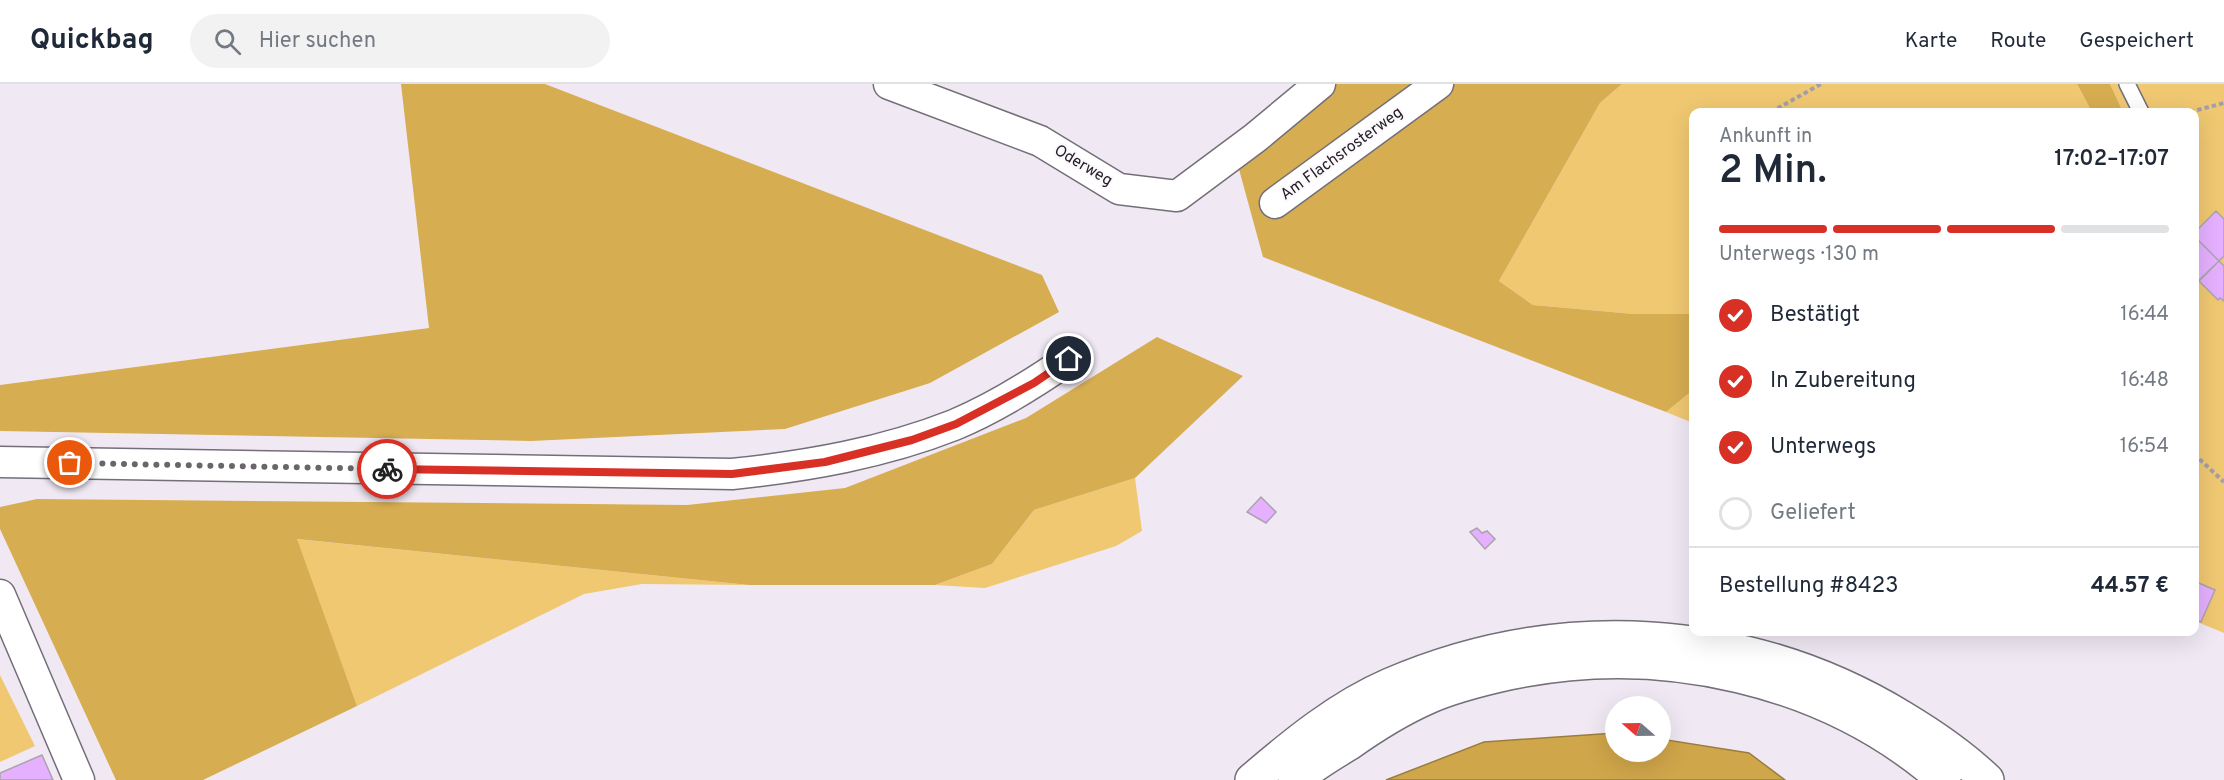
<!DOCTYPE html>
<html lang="de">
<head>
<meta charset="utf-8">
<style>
	body { margin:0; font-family:Overpass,sans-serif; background:#f2f2f3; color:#1f2937; height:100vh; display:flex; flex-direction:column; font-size:22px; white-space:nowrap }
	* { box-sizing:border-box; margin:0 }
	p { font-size:20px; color:#747a83 }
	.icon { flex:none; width:33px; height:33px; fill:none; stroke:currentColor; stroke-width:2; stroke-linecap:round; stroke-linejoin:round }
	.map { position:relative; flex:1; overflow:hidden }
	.sheet { position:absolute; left:1689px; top:24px; width:510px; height:528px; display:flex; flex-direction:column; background:#fff; border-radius:12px; box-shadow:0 6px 24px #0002 }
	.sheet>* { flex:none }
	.needle { width:39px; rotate:290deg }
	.buttons { position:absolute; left:1605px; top:612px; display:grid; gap:12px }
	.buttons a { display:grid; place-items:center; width:66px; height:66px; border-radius:50%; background:#fff; box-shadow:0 6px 24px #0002; font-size:30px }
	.pin { position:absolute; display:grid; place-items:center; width:51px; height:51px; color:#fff; margin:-26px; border:3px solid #fff; border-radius:50%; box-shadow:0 2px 6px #0007 }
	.courier { position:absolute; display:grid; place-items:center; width:60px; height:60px; margin:-30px; border:4px solid #d93025; border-radius:50%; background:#fff; color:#222; box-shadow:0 2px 8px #0007 }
	.headline em { font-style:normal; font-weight:600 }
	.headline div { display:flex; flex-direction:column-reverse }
	.headline { display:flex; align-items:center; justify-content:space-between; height:102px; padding:0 30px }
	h1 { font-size:39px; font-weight:600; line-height:45px }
	.bar { display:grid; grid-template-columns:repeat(4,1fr); gap:9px 6px; align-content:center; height:72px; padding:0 30px }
	.bar i { height:8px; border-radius:4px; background:#e0e1e3 }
	.bar .selected { background:#d93025 }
	.bar p { grid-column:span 4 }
	.line { display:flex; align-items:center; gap:15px; padding:0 30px; border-top:2px solid #e0e1e3 }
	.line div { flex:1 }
	ol { padding:0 30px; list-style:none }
	li { display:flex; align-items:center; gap:18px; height:66px }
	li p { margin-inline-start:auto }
	li .icon { padding:6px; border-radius:50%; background:#d93025; color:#fff; stroke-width:4 }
	li:last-child { color:#747a83 }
	li i { width:33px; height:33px; border:3px solid #e0e1e3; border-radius:50% }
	header { display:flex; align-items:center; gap:36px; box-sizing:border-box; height:84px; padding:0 30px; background:#fff; border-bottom:2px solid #e0e1e3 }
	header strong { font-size:28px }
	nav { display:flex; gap:33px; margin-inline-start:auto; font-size:21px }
	.search { width:420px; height:54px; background:#f2f2f3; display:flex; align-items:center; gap:15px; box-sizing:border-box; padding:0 21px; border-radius:33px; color:#747a83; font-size:22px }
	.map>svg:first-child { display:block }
	.green { fill:#f0c872 }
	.forest { fill:#d7ad51 }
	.water { fill:#d0a64a; stroke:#9b7d3e; stroke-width:1.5 }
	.building { fill:#e5b0ff; stroke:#aaa3ae; stroke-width:1.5 }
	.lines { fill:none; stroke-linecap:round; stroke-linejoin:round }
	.lane-casing { stroke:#746e78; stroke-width:18 }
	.street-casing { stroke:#746e78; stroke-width:33 }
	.highway-casing { stroke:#746e78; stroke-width:36 }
	.path { stroke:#a49fa7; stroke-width:4; stroke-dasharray:4.5 3; stroke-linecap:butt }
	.lane { stroke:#fff; stroke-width:15 }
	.street { stroke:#fff; stroke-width:30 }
	.highway { stroke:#fff; stroke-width:33 }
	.done { stroke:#69656b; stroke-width:6; stroke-dasharray:0 10.8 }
	.route { stroke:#d93025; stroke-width:8 }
	.labels { text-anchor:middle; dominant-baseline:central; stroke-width:4.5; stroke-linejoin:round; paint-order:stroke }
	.street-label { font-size:16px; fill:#201e21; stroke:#fcf8fe }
</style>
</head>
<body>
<header>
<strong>Quickbag</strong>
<div class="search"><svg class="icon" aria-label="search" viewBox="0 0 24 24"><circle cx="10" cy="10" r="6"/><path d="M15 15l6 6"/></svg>Hier suchen</div>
<nav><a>Karte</a><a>Route</a><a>Gespeichert</a></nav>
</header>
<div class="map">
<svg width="2224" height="696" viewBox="0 0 2224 696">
	<rect width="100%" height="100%" fill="#f0e9f4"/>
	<path class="green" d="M1622,0h455l15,28h-398l-1,202h-59l-101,-9 -34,-24 101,-178z
		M2110,0h114v549l-29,-12 -1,-509h-71z
		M1693,306v33l-27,-11z
		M1135,394l7,53 -26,15 -131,42 -50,-3 57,-21 42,-54z
		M296,455l453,46 -107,-1 -58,10 -227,112z
		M0,591l35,71 -35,16z"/>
	<path class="forest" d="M401,0h144l497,191 17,37 -129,71 -145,46 -254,12 -531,-10v-46l429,-57z
		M1334,0h288l-22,19 -101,178 34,24 101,9h59v76l-27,22 -403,-155 -26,-95z
		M2077,0h33l13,28h-31z
		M1157,253l86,39 -108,102 -101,32 -42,54 -57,21h-186l-452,-46 60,167 -154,74h-87l-116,-251v-22l37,-8 650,6 158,-17 181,-70z"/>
	<path class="water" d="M1615,649l1,19h44l1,-13 88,14 36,27h-399l98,-38z"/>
	<path class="building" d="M2216,127l8,8v37l-5,5 -25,-25v-3z
		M2194,152l25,25 -25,24z
		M2219,177l5,5v35l-4,-3 -2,2 -19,-19z
		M1261,413l15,15 -10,11 -19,-11z
		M1477,444l5,5 5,-2 8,8 -10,10 -15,-17z
		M2194,497l21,9 -14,32 -7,-3z
		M42,671l11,25h-53v-7z"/>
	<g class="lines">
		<g class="lane-casing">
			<path id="lane" d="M2127,0l14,28"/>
		</g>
		<g class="street-casing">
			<path id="street" d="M889,0l151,57 79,48 58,7 78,-58 65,-54
				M1275,119l163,-119
				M0,378l732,12c76,-8 151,-21 222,-49 41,-17 79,-41 115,-66
				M0,511l79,185"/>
		</g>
		<g class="highway-casing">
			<path id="highway" d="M1252,696c42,-36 87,-73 138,-95 167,-72 357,-62 513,33 30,18 59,38 84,62
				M1295,696c16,-14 35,-25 53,-36 24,-17 51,-34 78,-46 26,-12 56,-19 83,-25 151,-32 318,4 435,107"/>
		</g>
		<path class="path" d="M1771,28l50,-28
			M2190,28l34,-9
			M2194,370l30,28"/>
		<use href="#lane" class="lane"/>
		<use href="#street" class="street"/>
		<use href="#highway" class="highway"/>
	</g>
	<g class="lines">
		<path class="done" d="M70,379l317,6"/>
		<path class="route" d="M387,385l345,5 93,-12 87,-22 44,-16 78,-41 35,-24"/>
	</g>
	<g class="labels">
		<g class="street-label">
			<text transform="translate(1342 70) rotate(-36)">Am Flachsrosterweg</text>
			<text transform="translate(1083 82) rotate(31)">Oderweg</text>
		</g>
	</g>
</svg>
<div class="buttons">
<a><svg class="needle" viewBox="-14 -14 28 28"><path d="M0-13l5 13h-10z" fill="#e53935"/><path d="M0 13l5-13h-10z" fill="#747a83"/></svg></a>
</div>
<div class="pin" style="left:70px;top:379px;background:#ea580c"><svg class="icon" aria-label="bag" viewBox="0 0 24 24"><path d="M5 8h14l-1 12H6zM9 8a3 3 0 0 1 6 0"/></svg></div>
<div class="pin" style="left:1069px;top:275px;background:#1f2937"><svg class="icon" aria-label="home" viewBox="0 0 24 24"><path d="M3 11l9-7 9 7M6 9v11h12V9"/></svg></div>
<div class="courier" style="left:387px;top:385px"><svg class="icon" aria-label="bike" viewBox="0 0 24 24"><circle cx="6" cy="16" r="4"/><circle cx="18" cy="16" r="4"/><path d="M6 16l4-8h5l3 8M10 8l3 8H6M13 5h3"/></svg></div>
<section class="sheet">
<div class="headline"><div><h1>2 Min.</h1><p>Ankunft in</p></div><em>17:02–17:07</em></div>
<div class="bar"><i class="selected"></i><i class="selected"></i><i class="selected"></i><i></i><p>Unterwegs · 130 m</p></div>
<ol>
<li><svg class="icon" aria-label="check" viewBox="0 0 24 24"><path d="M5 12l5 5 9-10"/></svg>Bestätigt<p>16:44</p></li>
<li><svg class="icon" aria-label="check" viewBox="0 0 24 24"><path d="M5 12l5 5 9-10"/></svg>In Zubereitung<p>16:48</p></li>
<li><svg class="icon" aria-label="check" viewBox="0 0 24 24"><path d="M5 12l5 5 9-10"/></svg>Unterwegs<p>16:54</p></li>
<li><i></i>Geliefert</li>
</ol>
<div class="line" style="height:78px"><div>Bestellung #8423</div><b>44.57 €</b></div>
</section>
</div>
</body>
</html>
